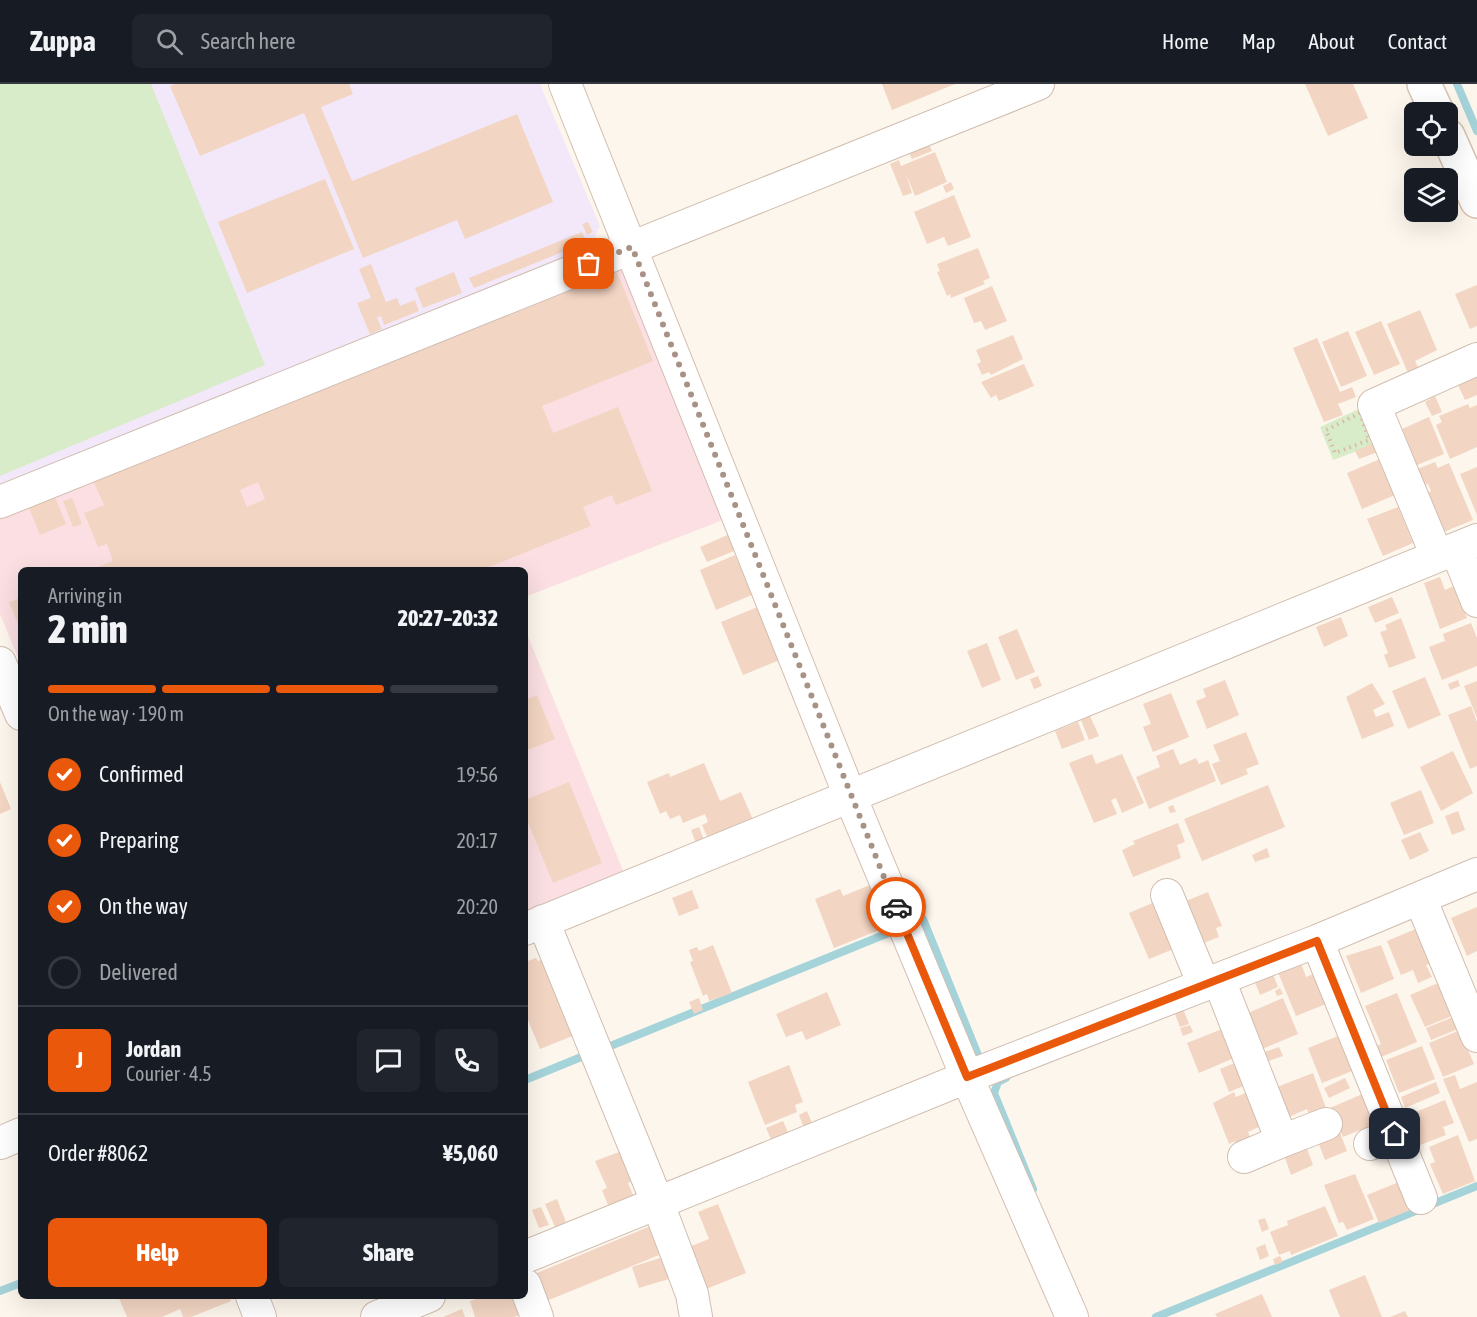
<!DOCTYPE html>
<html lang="en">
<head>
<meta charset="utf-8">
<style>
	body { margin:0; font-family:"Asap Condensed",sans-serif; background:#20242c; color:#f1f3f6; height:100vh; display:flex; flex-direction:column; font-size:22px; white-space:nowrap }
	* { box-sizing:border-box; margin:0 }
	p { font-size:20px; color:#9ea1a6 }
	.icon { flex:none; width:33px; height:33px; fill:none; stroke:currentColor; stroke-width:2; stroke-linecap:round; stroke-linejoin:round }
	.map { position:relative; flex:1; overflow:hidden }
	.sheet { position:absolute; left:18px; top:483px; width:510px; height:732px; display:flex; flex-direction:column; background:#171b24; border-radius:9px; box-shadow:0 6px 24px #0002 }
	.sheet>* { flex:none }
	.buttons { position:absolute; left:1404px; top:18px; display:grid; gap:12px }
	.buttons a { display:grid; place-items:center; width:54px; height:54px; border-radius:9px; background:#171b24; box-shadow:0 6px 24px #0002; font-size:30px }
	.pin { position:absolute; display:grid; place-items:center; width:51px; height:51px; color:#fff; margin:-26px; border-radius:12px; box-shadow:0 3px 9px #0006 }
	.courier { position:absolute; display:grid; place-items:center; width:60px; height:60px; margin:-30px; border:4px solid #ea580c; border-radius:50%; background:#fff; color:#222; box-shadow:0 2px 8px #0007 }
	.overview em { font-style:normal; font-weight:800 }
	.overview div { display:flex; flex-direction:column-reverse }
	.overview { display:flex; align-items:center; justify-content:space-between; height:102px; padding:0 30px }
	h1 { font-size:39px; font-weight:800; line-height:45px }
	.bar { display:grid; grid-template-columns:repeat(4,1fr); gap:9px 6px; align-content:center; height:72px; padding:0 30px }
	.bar i { height:8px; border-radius:4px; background:#363941 }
	.bar .selected { background:#ea580c }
	.bar p { grid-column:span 4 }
	.line { display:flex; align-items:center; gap:15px; padding:0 30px; border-top:2px solid #363941 }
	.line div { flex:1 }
	.round { display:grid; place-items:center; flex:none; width:63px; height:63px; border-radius:9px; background:#20242c }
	ol { padding:0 30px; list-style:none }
	li { display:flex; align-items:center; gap:18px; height:66px }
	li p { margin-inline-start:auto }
	li .icon { padding:6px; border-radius:50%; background:#ea580c; color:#fff; stroke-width:4 }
	li:last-child { color:#9ea1a6 }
	li i { width:33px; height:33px; border:3px solid #363941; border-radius:50% }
	.primary-button { display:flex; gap:12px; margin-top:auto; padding:12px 30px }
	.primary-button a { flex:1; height:69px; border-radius:9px; background:#ea580c; color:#fff; font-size:24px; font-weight:800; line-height:69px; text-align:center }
	.primary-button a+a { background:#20242c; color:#f1f3f6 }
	header { display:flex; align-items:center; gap:36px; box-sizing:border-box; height:84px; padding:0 30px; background:#171b24; border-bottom:2px solid #363941 }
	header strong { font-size:28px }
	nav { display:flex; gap:33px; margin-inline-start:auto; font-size:21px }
	.search { width:420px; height:54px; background:#20242c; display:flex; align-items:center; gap:15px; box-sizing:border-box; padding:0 21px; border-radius:9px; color:#9ea1a6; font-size:22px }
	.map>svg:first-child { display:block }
	.education { fill:#f3e8fa }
	.medical { fill:#fbdfe3 }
	.green { fill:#d8ecc9 }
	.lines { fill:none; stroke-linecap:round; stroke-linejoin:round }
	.stream { stroke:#a5d3da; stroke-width:8 }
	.building { fill:#f3d5c3; fill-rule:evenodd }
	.street-casing { stroke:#d1beb0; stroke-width:34 }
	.secondary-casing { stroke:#d6c0b0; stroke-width:36 }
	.path { stroke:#d9b8a5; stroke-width:4; stroke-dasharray:1.5 4.5; stroke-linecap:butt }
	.street { stroke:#fff; stroke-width:32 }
	.secondary { stroke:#fff; stroke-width:33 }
	.done { stroke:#a89285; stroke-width:6; stroke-dasharray:0 10.8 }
	.route { stroke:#ea580c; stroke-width:8 }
</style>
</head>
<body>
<header>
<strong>Zuppa</strong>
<div class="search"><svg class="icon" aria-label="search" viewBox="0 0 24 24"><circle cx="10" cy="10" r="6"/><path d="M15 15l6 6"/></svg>Search here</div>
<nav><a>Home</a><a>Map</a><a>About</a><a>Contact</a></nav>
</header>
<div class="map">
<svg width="1477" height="1233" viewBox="0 0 1477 1233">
	<rect width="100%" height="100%" fill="#fdf6ec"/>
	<path class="education" d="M0,0h540l60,142 -10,21 -590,238z"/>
	<path class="medical" d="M625,179l103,255 -203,79v-27h-504v95l-21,-51v-102z
		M525,545l101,249 -101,41z"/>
	<path class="green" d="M0,0h151l114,281 -265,111z
		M1363,323l13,37 -43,16 -13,-33z"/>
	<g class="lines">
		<path class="stream" d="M1457,0l20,47
			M603,965l320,-130 57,141 6,-2
			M1006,994l-8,4 -4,11 39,96
			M525,996l66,-27
			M0,1207l21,-8
			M1156,1233l321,-131"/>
	</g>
	<path class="building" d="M175,0h174l4,10 -32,13 31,74 165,-67 36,88 -88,37 -8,-19 -94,38 -59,-145 -104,43 -30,-70z
		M882,0h73l-63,26z
		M1305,0h48l15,34 -40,18z
		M926,53l6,14 -20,8 -6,-13z
		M935,68l12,30 -32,14 -9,-22 6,19 -9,3 -13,-32 9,-4 2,6z
		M325,95l29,70 -107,44 -29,-71z
		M951,98l3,7 -8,4 -3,-7z
		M954,111l17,42 -23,9 -4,-9 -17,7 -13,-32z
		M588,138l5,10 -6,3 -5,-11z
		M582,148l5,10 -113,46 -5,-10z
		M978,164l12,30 -7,3 2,3 -34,14 -1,-4 -3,2 -10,-24 3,-1 -3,-7z
		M371,180l15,38 11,-4 3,8 15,-6 4,11 -35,14 -3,-9 -4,2 5,11 -12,5 -13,-31 14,-5 -12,-29z
		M454,188l8,21 -39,15 -8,-20z
		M617,188l36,89 -111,45 11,27 65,-26 34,84 -36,14 -4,-10 -29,12 8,19 -110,44h-390l22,-9 -6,-17 -9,3 -14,-34 20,-8 -10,-23zM258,398l7,17 -18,8 -7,-17z
		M1477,201v41l-7,3 -15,-35z
		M992,202l15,35 -22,9 -4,-9 -7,2 -10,-25z
		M1420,226l17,40 -22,11 4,8 -11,4 -21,-49z
		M1381,237l19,43 -26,11 -19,-43z
		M1348,247l19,45 -26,11 -19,-45z
		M1013,251l10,24 -32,16 -2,-3 -7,3 -5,-11 4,-2 -5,-12z
		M1317,254l23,54 12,-5 4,10 -18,7 5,11 -19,7 -31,-74z
		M1024,280l10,22 -35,15 -3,-6 -5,3 -10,-16z
		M1477,293v18l-12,5 -7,-15z
		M1435,312l7,16 -10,4 -7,-14z
		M1468,320l2,4 7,-3v42l-27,12 -14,-34 6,-3 -3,-6z
		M1429,333l15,37 -27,11 -15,-36z
		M1374,359l4,9 -19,7 -4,-8z
		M1380,375l15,36 -33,14 -15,-36z
		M1435,378l3,6 11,-5 24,57 -32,13 -16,-39 6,-3 -3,-7 -7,2 -6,-16z
		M1477,383v48l-17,-41z
		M55,413l11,27 -26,11 -11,-27z
		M72,414l10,26 -9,3 -10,-26z
		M1398,423l15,36 -30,13 -16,-37z
		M732,449l7,16 -32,13 -7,-15z
		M735,471l17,40 -36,15 -16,-40z
		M1440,493l5,13 9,-4 13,32 -27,11 -16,-46z
		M1392,513l7,16 -24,10 -7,-16z
		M21,514v33l-12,-29z
		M760,522l22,53 -39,16 -22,-53z
		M1341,533l7,19 -24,11 -8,-20z
		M1401,534l15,40 -27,10 -5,-13 4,-2 -8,-21 7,-2 -2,-5z
		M1471,539l6,15v28l-35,14 -13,-33 16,-6 -2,-7z
		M1017,545l18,43 -19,8 -18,-43z
		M987,559l14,37 -19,8 -15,-37z
		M1038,592l4,10 -8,3 -4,-10z
		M1425,593l16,38 -33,14 -16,-38z
		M1225,596l14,35 -32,14 -11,-28 10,-4 -3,-8z
		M1458,596l2,6 -10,4 -2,-6z
		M1477,597v37l-13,-32z
		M1372,599l13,21 -12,6 3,7 13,-5 5,14 -32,13 -16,-42z
		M1171,609l18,44 -36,15 -10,-25 8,-3 -8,-20z
		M537,611l18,44 -30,12v-51z
		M1471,622l6,16v44l-7,3 -22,-54z
		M1090,632l9,20 -10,4 -8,-20z
		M1078,638l7,18 -23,9 -7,-18z
		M1246,648l13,32 -13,5 2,5 -27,11 -9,-21 8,-3 -7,-16z
		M1173,665l7,16 16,-7 3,6 9,-4 8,21 -67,28 -13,-32 24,-10 -4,-11z
		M1453,667l20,42 -32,18 -21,-44z
		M1092,670l4,10 26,-10 22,49 -22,10 -6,-15 -5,2 6,14 -23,9 -25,-60z
		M704,679l16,38 21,-9 13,30 -45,19 -7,-16 6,-3 -3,-8 -22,9 -3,-8 -10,4 -4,-8 -6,3 -13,-32 22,-9 1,4z
		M0,698l11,27 -11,5z
		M569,698l33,81 -49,20 -28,-68v-15z
		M1268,701l17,42 -83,34 -18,-42z
		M1421,706l13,33 -30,12 -14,-32z
		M1173,721l3,7 -6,1 -2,-6z
		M1458,727l7,19 -13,5 -7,-19z
		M1178,739l7,19 -8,3 4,13 -48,19 -11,-27 13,-6 -2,-3z
		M699,743l6,16 -8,3 -6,-16z
		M1420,748l9,19 -19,9 -9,-20z
		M1267,764l3,9 -15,5 -3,-7z
		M870,801l17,42 -53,21 -19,-49 25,-10 3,7z
		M692,806l7,18 -20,8 -7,-18z
		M1208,808l14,34 -6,2 3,9 -21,8 -17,-42z
		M1157,817l19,47 -27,11 -20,-46z
		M1477,823v44l-10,5 -16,-38z
		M1418,844l14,35 -6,2 6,12 -14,6 -5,-13 -12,5 -14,-34z
		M713,861l19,48 -23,8 -2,-7 -4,2 -13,-34 3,-1 -4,-11 8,-3 2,4z
		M1381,861l13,34 -33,14 -15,-37z
		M536,874l2,3 5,-2 32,76 -35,14 -15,-36v-51z
		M1300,876l6,17 12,-5 13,30 -35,14 -19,-46z
		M1271,885l7,18 -18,8 -7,-18z
		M1445,896l14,33 -34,14 -15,-32z
		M1280,904l3,6 -6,2 -2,-5z
		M827,908l14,33 -35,15 -4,-9 -16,6 -10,-23z
		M1397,909l20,49 -36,15 -4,-11 4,-2 -16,-38z
		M699,914l4,12 -9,4 -5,-12z
		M1283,914l15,36 -36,15 -14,-36z
		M1182,922l7,18 -9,3 -7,-18z
		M1453,933l5,12 -27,11 -5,-12z
		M1190,941l3,7 -10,4 -3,-8z
		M1222,945l12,29 -35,15 -12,-30z
		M1460,946l14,34 -31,13 -14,-34z
		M1343,950l14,35 -35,14 -14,-35z
		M1422,962l13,33 -36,14 -13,-33z
		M1279,963l4,9 -17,6 -4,-9z
		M1237,978l9,23 -17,7 -9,-23z
		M789,981l14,37 -8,3 2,7 -32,13 -17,-43z
		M1313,989l13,35 -17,6 -2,-5 -18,8 -12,-30z
		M1455,991l5,14 17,-7v57l-8,3 -26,-63z
		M1345,994l5,10 -21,10 -5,-10z
		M1436,998l4,11 -35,15 -4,-11z
		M1250,1007l13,34 -15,7 3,8 -14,6 -2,-5 -6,3 -16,-41 21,-11 2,5z
		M1367,1008l10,31 -34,14 -13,-29z
		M1445,1016l9,23 -11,4 3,8 -26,10 -12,-30z
		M807,1027l7,17 -9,3 -6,-16z
		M783,1037l7,16 -17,7 -7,-16z
		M1340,1049l7,18 -22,9 -7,-18z
		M1458,1051l17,46 -32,13 -13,-30 5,-2 -6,-15z
		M1306,1062l7,19 -22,10 -7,-20z
		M622,1067l11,29 -5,3 5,12 -25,10 -6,-15 5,-2 -12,-27z
		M1355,1090l19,45 -27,11 -4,-8 -4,1 -15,-38z
		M1404,1096l11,28 -36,15 -12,-28z
		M557,1115l9,23 -11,5 -10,-23z
		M718,1120l28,69 -40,16 -17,-42 20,-8 -11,-27z
		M1325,1122l13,30 -47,19 -1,-4 -11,4 -9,-23 18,-7 -1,-4z
		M541,1123l8,18 -10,3 -7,-18z
		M1265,1134l4,11 -7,3 -4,-12z
		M653,1141l11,28 -120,49 -12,-27z
		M1265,1160l4,12 -9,4 -4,-12z
		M666,1172l6,22 -33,10 -7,-21z
		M1280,1172l3,6 -8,3 -2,-6z
		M1365,1191l17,42h-42l-11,-27z
		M1262,1210l10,23h-55l-2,-3z
		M118,1212h111l2,5 -40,16h-8l-3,-8 -18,8h-35z
		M485,1212h36l6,16 -13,5h-39l-5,-16z
		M462,1225l3,8h-22z
		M1405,1227l3,6h-18z"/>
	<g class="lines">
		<g class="street-casing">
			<path id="street" d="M565,0l285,712 117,281 105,240
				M0,418l1038,-418
				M1456,465l21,52
				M1437,472l-63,-151 103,-46
				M0,579l21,51
				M1167,811l37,90
				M1420,814l57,138
				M543,837l115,283 34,90 4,23
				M525,845l952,-389
				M1317,857l104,257
				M1219,896l63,161 -38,16
				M1282,1057l44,-17
				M0,1059l21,-9
				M1370,1060l25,-10
				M525,1173l442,-180 350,-136 160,-67
				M525,1201l12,32
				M252,1212l8,21
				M377,1233l52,-21"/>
		</g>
		<g class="secondary-casing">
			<path id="secondary" d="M1424,0l13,28
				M1448,52l29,65"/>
		</g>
		<path class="path" d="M1360,329l9,27 -34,13 -9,-23z"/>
		<use href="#street" class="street"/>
		<use href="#secondary" class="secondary"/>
	</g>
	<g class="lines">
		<path class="done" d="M589,180l43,-17 264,660"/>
		<path class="route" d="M896,823l71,170 350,-136 78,193"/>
	</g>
</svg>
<div class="buttons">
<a><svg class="icon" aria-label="locate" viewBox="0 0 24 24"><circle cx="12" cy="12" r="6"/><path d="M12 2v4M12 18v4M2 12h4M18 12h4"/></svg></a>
<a><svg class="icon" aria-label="layers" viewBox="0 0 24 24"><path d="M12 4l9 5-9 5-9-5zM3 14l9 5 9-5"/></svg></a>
</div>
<div class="pin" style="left:589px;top:180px;background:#ea580c"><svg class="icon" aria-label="bag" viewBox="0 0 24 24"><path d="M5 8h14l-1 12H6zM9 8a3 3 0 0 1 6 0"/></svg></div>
<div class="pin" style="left:1395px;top:1050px;background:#1f2937"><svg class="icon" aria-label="home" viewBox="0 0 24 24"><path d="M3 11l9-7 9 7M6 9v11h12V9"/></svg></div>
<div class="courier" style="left:896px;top:823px"><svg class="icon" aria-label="car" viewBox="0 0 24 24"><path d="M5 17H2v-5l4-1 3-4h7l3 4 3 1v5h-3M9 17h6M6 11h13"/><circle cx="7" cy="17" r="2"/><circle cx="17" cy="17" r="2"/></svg></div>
<section class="sheet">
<div class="overview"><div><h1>2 min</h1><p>Arriving in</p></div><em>20:27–20:32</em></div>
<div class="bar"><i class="selected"></i><i class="selected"></i><i class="selected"></i><i></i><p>On the way · 190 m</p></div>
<ol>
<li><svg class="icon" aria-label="check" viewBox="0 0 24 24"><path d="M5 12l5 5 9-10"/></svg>Confirmed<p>19:56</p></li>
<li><svg class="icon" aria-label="check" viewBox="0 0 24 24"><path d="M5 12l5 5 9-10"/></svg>Preparing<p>20:17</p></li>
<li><svg class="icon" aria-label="check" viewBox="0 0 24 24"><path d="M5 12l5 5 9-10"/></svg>On the way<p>20:20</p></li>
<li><i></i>Delivered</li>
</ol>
<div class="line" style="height:108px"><b class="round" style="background:#ea580c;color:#fff">J</b><div><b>Jordan</b><p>Courier · 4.5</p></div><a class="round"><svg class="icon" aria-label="chat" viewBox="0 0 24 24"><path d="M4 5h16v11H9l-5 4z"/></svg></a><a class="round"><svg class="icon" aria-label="phone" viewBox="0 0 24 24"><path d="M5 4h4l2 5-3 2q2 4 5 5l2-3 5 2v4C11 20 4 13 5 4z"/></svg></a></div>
<div class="line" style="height:78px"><div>Order #8062</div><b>¥5,060</b></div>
<div class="primary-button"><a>Help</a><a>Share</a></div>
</section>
</div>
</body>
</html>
